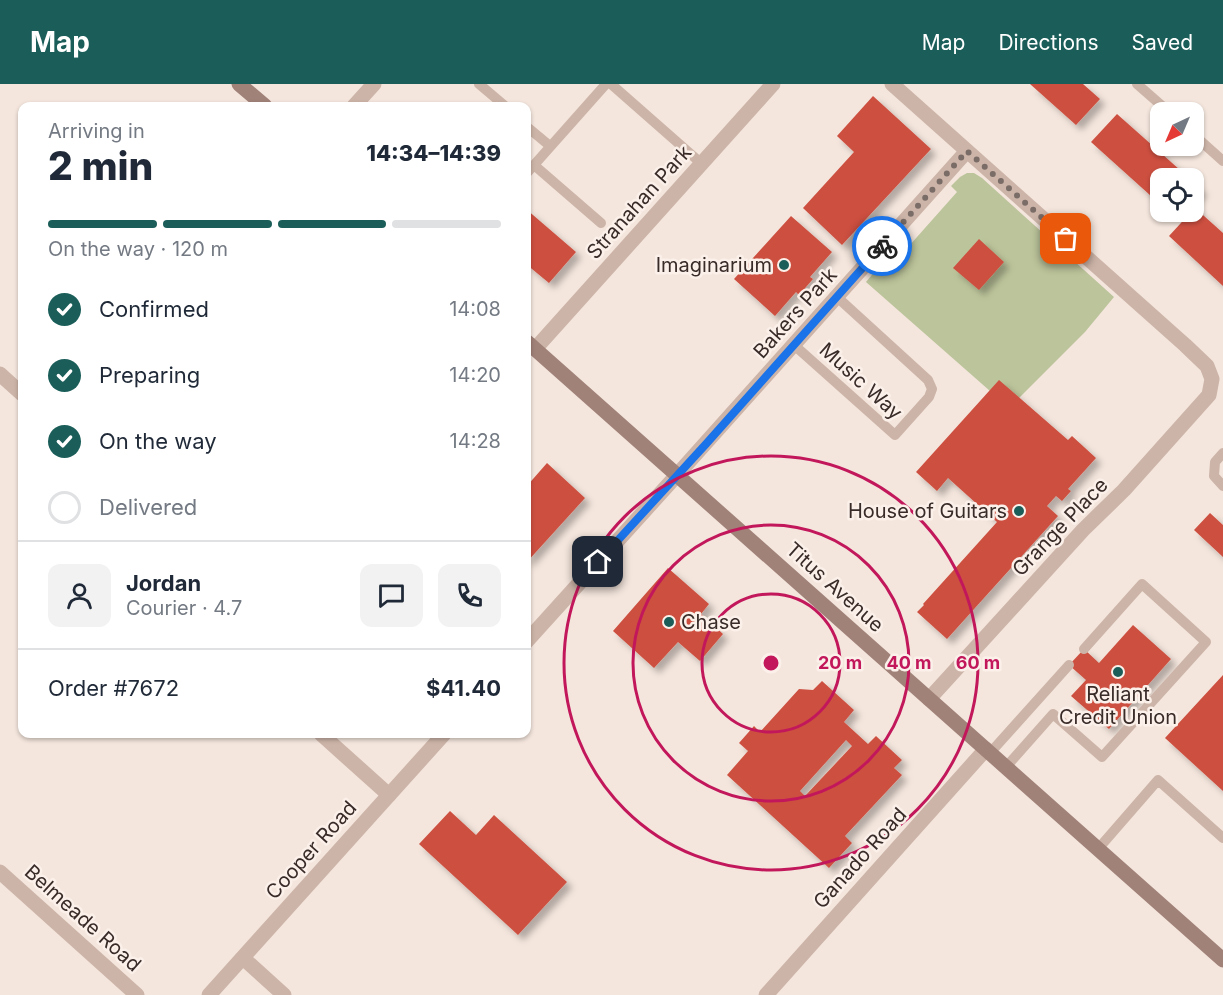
<!DOCTYPE html>
<html lang="en">
<head>
<meta charset="utf-8">
<style>
	body { margin:0; font-family:Inter,sans-serif; background:#f2f2f3; color:#1f2937; height:100vh; display:flex; flex-direction:column; font-size:22px; white-space:nowrap }
	* { box-sizing:border-box; margin:0 }
	p { font-size:20px; color:#747a83 }
	.icon { flex:none; width:33px; height:33px; fill:none; stroke:currentColor; stroke-width:2; stroke-linecap:round; stroke-linejoin:round }
	.map { position:relative; flex:1; overflow:hidden }
	.side { position:absolute; left:18px; top:18px; width:513px; height:636px; display:flex; flex-direction:column; background:#fff; border-radius:12px; box-shadow:0 2px 4px #0004 }
	.side>* { flex:none }
	.needle { width:39px; rotate:224deg }
	.buttons { position:absolute; left:1150px; top:18px; display:grid; gap:12px }
	.buttons a { display:grid; place-items:center; width:54px; height:54px; border-radius:12px; background:#fff; box-shadow:0 2px 4px #0004; font-size:30px }
	.pin { position:absolute; display:grid; place-items:center; width:51px; height:51px; color:#fff; margin:-26px; border-radius:12px; box-shadow:0 3px 9px #0006 }
	.courier { position:absolute; display:grid; place-items:center; width:60px; height:60px; margin:-30px; border:4px solid #1a73e8; border-radius:50%; background:#fff; color:#222; box-shadow:0 2px 8px #0007 }
	.headline em { font-style:normal; font-weight:800 }
	.headline div { display:flex; flex-direction:column-reverse }
	.headline { display:flex; align-items:center; justify-content:space-between; height:102px; padding:0 30px }
	h1 { font-size:39px; font-weight:800; line-height:45px }
	.bar { display:grid; grid-template-columns:repeat(4,1fr); gap:9px 6px; align-content:center; height:72px; padding:0 30px }
	.bar i { height:8px; border-radius:4px; background:#e0e1e3 }
	.bar .on { background:#1b5e59 }
	.bar p { grid-column:span 4 }
	.line { display:flex; align-items:center; gap:15px; padding:0 30px; border-top:2px solid #e0e1e3 }
	.line div { flex:1 }
	.round { display:grid; place-items:center; flex:none; width:63px; height:63px; border-radius:12px; background:#f2f2f3 }
	ol { padding:0 30px; list-style:none }
	li { display:flex; align-items:center; gap:18px; height:66px }
	li p { margin-inline-start:auto }
	li .icon { padding:6px; border-radius:50%; background:#1b5e59; color:#fff; stroke-width:4 }
	li:last-child { color:#747a83 }
	li i { width:33px; height:33px; border:3px solid #e0e1e3; border-radius:50% }
	header { display:flex; align-items:center; gap:36px; box-sizing:border-box; height:84px; padding:0 30px; background:#1b5e59; color:#fff }
	header strong { font-size:28px }
	nav { display:flex; gap:33px; margin-inline-start:auto; font-size:21px }
	.map>svg:first-child { display:block }
	.green { fill:#bcc49b }
	.building { fill:#cd5041; fill-rule:evenodd; filter:url(#shadow) }
	.lines { fill:none; stroke-linecap:round; stroke-linejoin:round }
	.service { stroke:#cdb4a8; stroke-width:10 }
	.minor { stroke:#cdb4a8; stroke-width:15 }
	.tertiary { stroke:#cdb4a8; stroke-width:15 }
	.secondary { stroke:#a18279; stroke-width:15 }
	.done { stroke:#7a6c67; stroke-width:6; stroke-dasharray:0 10.8 }
	.route { stroke:#1a73e8; stroke-width:8 }
	.ring { fill:none; stroke:#c2185b; stroke-width:3 }
	.poi-dot { fill:#1b5e59; stroke:#fbf1ea; stroke-width:2 }
	.labels { text-anchor:middle; dominant-baseline:central; stroke-width:5; stroke-linejoin:round; paint-order:stroke }
	.street-label { font-size:20px; fill:#392b28; stroke:#fbf1ea }
	.poi-label { font-size:20px; fill:#392b28; stroke:#fbf1ea; text-anchor:end }
	.centre { fill:#c2185b; stroke:#fbf1ea; stroke-width:3 }
	.ring-label { font-size:18px; text-anchor:middle; font-weight:bold; fill:#c2185b; stroke:#fbf1ea; stroke-width:5; stroke-linejoin:round; paint-order:stroke }
</style>
</head>
<body>
<header>
<strong>Map</strong>
<nav><a>Map</a><a>Directions</a><a>Saved</a></nav>
</header>
<div class="map">
<svg width="1223" height="911" viewBox="0 0 1223 911">
	<defs>
		<filter id="shadow"><feDropShadow dx="5.5" dy="5.5" stdDeviation="3" flood-color="#0004"/></filter>
	</defs>
	<rect width="100%" height="100%" fill="#f4e6dd"/>
	<path class="green" d="M967,89h7l8,5 132,119 -29,35 -66,66 -29,-7 -124,-109 10,-12 9,3 72,-81 -6,-6 9,-9z"/>
	<path class="building" d="M1030,0h53l17,15 -24,26z
		M873,12l58,53 -89,96 -39,-37 51,-56 -17,-16z
		M1117,30l72,64h-28v27l-70,-63z
		M1194,99l8,7 -8,9z
		M1194,123l29,26v53l-54,-50 22,-24h3z
		M526,125l50,43 -27,31 -23,-19z
		M791,132l41,36 -22,25 3,2 -14,16 -3,-3 -21,24 -41,-37z
		M979,155l25,23 -25,28 -26,-22z
		M999,296l69,60 4,-4 24,22 -28,31 3,2 -9,10 -6,-5 -9,10 11,10 -111,123 -30,-27 7,-7 -1,-1 74,-82 -49,-44 -11,13 -21,-19z
		M547,379l38,35 -59,65v-76z
		M1210,429l13,12v32l-29,-27z
		M668,484l41,36 -8,10 22,20 -23,27 -22,-19 -24,26 -41,-37z
		M1133,541l38,34 -62,70 -38,-33 15,-16 -17,-15 15,-16 15,14z
		M1223,591v116l-58,-53z
		M822,597l32,29 -10,12 24,22 8,-8 26,24 -8,8 8,7 -57,61 7,7 -23,25 -102,-93 21,-24 -9,-8 15,-17 6,6 39,-43 14,1zM846,656l6,6 -47,50 -5,-5z
		M450,727l26,24 18,-20 73,67 -49,53 -99,-91z"/>
	<g class="lines">
		<path class="service" d="M479,0l26,22
			M611,0l91,80
			M1137,0l32,28
			M526,42l24,20
			M1194,51l29,26
			M534,81l67,58
			M526,90l80,-90
			M794,261l101,90 34,-38 3,-8 -4,-9 -91,-83
			M1223,369l-8,9 -1,14 9,10
			M990,669l79,-88
			M1006,683l47,-53 49,43 104,-115 -64,-58 -58,65
			M1098,765l60,-69 65,58"/>
		<path class="minor" d="M892,0l293,261 22,21 5,13 -3,16 -85,95 -41,40 -154,169
			M354,22l20,-22
			M535,265l238,-265
			M0,290l22,20
			M677,391l290,-324
			M321,650l68,61
			M0,788l137,123
			M243,874l41,37
			M766,911l220,-246"/>
		<path class="tertiary" d="M526,558l151,-167
			M209,911l235,-261"/>
		<path class="secondary" d="M239,0l26,22
			M526,257l697,619"/>
	</g>
	<g class="lines">
		<path class="done" d="M882,162l85,-95 99,88"/>
		<path class="route" d="M598,478l108,-118 176,-198"/>
	</g>
	<g class="ring">
		<circle cx="771" cy="579" r="69"/>
		<circle cx="771" cy="579" r="138"/>
		<circle cx="771" cy="579" r="207"/>
	</g>
	<g class="poi-dot">
		<circle cx="784" cy="181" r="6"/>
		<circle cx="1019" cy="427" r="6"/>
		<circle cx="669" cy="538" r="6"/>
		<circle cx="1118" cy="588" r="6"/>
	</g>
	<g class="labels">
		<g class="street-label">
			<text transform="translate(639 118) rotate(-48)">Stranahan Park</text>
			<text transform="translate(795 229) rotate(-48)">Bakers Park</text>
			<text transform="translate(861 297) rotate(42)">Music Way</text>
			<text transform="translate(1060 443) rotate(-46)">Grange Place</text>
			<text transform="translate(835 503) rotate(42)">Titus Avenue</text>
			<text transform="translate(311 766) rotate(-48)">Cooper Road</text>
			<text transform="translate(860 774) rotate(-48)">Ganado Road</text>
			<text transform="translate(83 834) rotate(42)">Belmeade Road</text>
		</g>
		<g class="poi-label">
			<text x="772" y="181">Imaginarium</text>
			<text x="1007" y="427">House of Guitars</text>
			<text x="681" y="538" text-anchor="start">Chase</text>
			<text x="1118" y="610" text-anchor="middle">Reliant<tspan x="1118" dy="23">Credit Union</tspan></text>
		</g>
	</g>
	<circle cx="771" cy="579" r="9" class="centre"/>
	<g class="ring-label">
		<text x="840" y="585">20 m</text>
		<text x="909" y="585">40 m</text>
		<text x="978" y="585">60 m</text>
	</g>
</svg>
<div class="buttons">
<a><svg class="needle" viewBox="-14 -14 28 28"><path d="M0-13l5 13h-10z" fill="#e53935"/><path d="M0 13l5-13h-10z" fill="#747a83"/></svg></a>
<a><svg class="icon" aria-label="locate" viewBox="0 0 24 24"><circle cx="12" cy="12" r="6"/><path d="M12 2v4M12 18v4M2 12h4M18 12h4"/></svg></a>
</div>
<div class="pin" style="left:1066px;top:155px;background:#ea580c"><svg class="icon" aria-label="bag" viewBox="0 0 24 24"><path d="M5 8h14l-1 12H6zM9 8a3 3 0 0 1 6 0"/></svg></div>
<div class="pin" style="left:598px;top:478px;background:#1f2937"><svg class="icon" aria-label="home" viewBox="0 0 24 24"><path d="M3 11l9-7 9 7M6 9v11h12V9"/></svg></div>
<div class="courier" style="left:882px;top:162px"><svg class="icon" aria-label="bike" viewBox="0 0 24 24"><circle cx="6" cy="16" r="4"/><circle cx="18" cy="16" r="4"/><path d="M6 16l4-8h5l3 8M10 8l3 8H6M13 5h3"/></svg></div>
<section class="side">
<div class="headline"><div><h1>2 min</h1><p>Arriving in</p></div><em>14:34–14:39</em></div>
<div class="bar"><i class="on"></i><i class="on"></i><i class="on"></i><i></i><p>On the way · 120 m</p></div>
<ol>
<li><svg class="icon" aria-label="check" viewBox="0 0 24 24"><path d="M5 12l5 5 9-10"/></svg>Confirmed<p>14:08</p></li>
<li><svg class="icon" aria-label="check" viewBox="0 0 24 24"><path d="M5 12l5 5 9-10"/></svg>Preparing<p>14:20</p></li>
<li><svg class="icon" aria-label="check" viewBox="0 0 24 24"><path d="M5 12l5 5 9-10"/></svg>On the way<p>14:28</p></li>
<li><i></i>Delivered</li>
</ol>
<div class="line" style="height:108px"><a class="round"><svg class="icon" aria-label="person" viewBox="0 0 24 24"><circle cx="12" cy="8" r="4"/><path d="M4 21q1-7 8-7t8 7"/></svg></a><div><b>Jordan</b><p>Courier · 4.7</p></div><a class="round"><svg class="icon" aria-label="chat" viewBox="0 0 24 24"><path d="M4 5h16v11H9l-5 4z"/></svg></a><a class="round"><svg class="icon" aria-label="phone" viewBox="0 0 24 24"><path d="M5 4h4l2 5-3 2q2 4 5 5l2-3 5 2v4C11 20 4 13 5 4z"/></svg></a></div>
<div class="line" style="height:78px"><div>Order #7672</div><b>$41.40</b></div>
</section>
</div>
</body>
</html>
